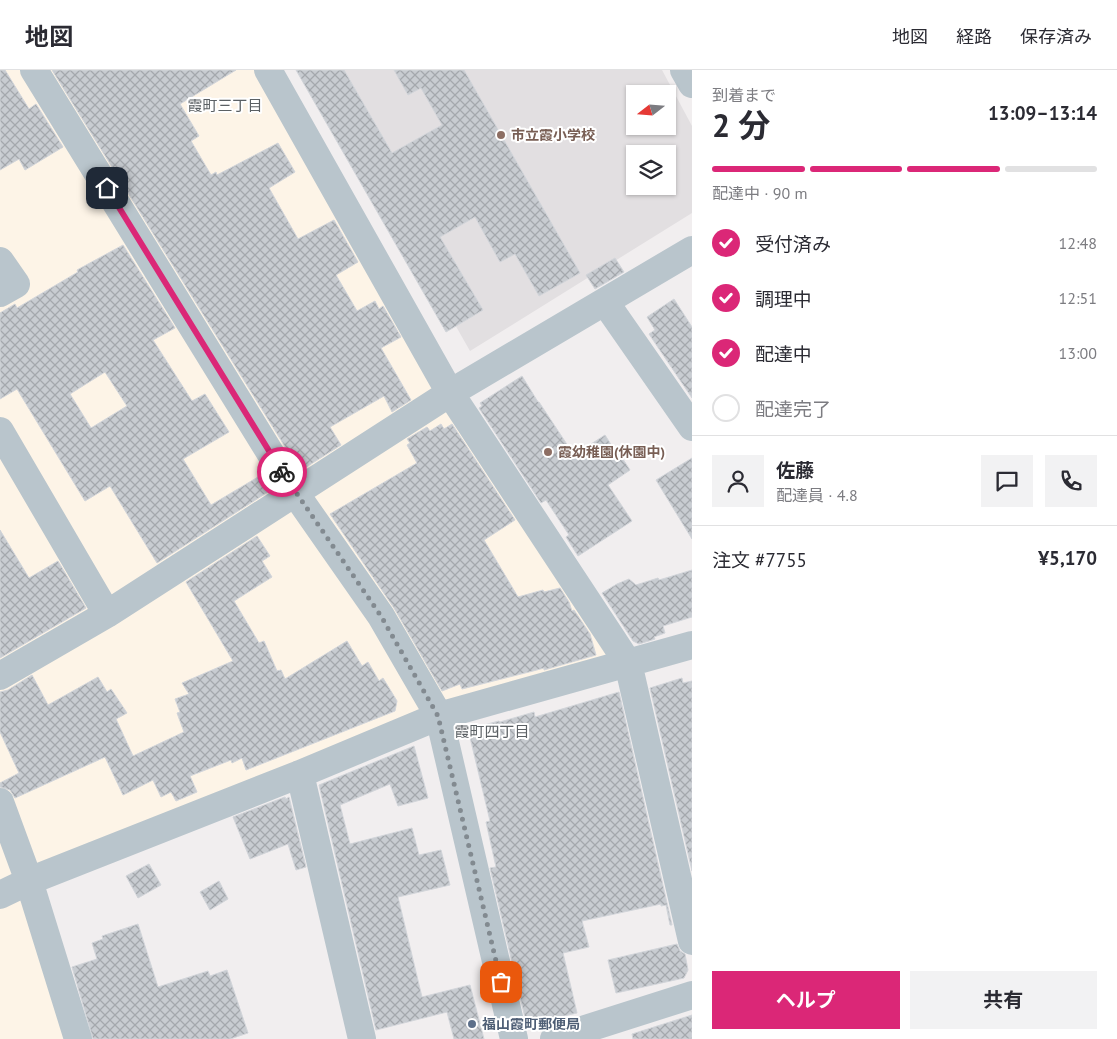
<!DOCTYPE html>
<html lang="ja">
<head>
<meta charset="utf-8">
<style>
	body { margin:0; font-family:"PT Sans","Noto Sans JP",sans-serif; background:#f2f2f3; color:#2b2b33; height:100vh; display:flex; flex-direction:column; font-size:19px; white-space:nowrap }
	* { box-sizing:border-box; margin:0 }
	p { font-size:16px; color:#7c7c81 }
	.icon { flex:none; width:28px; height:28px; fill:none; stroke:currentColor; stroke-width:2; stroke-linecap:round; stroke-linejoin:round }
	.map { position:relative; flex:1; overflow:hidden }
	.sheet { display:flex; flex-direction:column; background:#fff; width:425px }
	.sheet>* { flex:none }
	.needle { width:32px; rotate:253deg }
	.buttons { position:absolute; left:626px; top:15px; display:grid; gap:10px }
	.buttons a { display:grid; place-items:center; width:50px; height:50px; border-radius:0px; background:#fff; box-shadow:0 1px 4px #0004; font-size:25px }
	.pin { position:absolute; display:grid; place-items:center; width:42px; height:42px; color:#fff; margin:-21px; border-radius:10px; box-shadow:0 2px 8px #0006 }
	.courier { position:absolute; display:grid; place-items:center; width:50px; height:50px; margin:-25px; border:4px solid #db2777; border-radius:50%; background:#fff; color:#222; box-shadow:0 1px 6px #0007 }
	.head em { font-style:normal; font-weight:700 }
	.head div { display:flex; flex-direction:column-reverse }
	.head { display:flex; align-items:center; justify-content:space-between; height:85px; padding:0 20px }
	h1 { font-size:32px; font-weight:700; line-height:38px }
	.bar { display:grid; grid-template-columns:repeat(4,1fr); gap:8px 5px; align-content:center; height:60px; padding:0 20px }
	.bar i { height:6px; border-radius:4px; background:#e1e1e2 }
	.bar .on { background:#db2777 }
	.bar p { grid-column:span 4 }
	.line { display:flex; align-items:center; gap:12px; padding:0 20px; border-top:1px solid #e1e1e2 }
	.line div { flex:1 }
	.round { display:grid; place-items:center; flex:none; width:52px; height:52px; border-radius:0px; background:#f2f2f3 }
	ol { padding:0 20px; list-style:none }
	li { display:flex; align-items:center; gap:15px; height:55px }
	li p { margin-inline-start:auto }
	li .icon { padding:5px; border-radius:50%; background:#db2777; color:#fff; stroke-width:4 }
	li:last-child { color:#7c7c81 }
	li i { width:28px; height:28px; border:2px solid #e1e1e2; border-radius:50% }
	.primary-button { display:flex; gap:10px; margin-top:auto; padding:10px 20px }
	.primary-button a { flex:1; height:58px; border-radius:0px; background:#db2777; color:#fff; font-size:20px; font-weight:700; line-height:58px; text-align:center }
	.primary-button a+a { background:#f2f2f3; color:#2b2b33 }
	header { display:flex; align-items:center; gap:30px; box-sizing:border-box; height:70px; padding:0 25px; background:#fff; border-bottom:1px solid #e1e1e2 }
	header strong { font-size:24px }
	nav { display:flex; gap:28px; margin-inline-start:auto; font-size:18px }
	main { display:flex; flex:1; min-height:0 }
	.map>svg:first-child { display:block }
	.commercial { fill:#fdf4e7 }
	.education { fill:#e2dfe1; fill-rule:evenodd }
	.building { fill:url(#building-cross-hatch); stroke:#d2d5da; fill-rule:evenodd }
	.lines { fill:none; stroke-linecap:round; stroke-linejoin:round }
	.minor { stroke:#b9c5cc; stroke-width:28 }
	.done { stroke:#828a90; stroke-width:5; stroke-dasharray:0 9 }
	.route { stroke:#db2777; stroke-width:6 }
	.education-dot { fill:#8d6e63; stroke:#fff; stroke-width:2 }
	.service-dot { fill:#5c6f8a; stroke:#fff; stroke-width:2 }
	.labels { text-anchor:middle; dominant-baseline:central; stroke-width:4; stroke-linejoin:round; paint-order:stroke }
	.education-label { font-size:14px; font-weight:bold; fill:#785e54; stroke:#fff; text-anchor:start }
	.service-label { font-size:14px; font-weight:bold; fill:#4e5e75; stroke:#fff; text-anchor:start }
	.neighbourhood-label { font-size:15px; fill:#5b6064; stroke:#fff }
</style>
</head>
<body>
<header>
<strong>地図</strong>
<nav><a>地図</a><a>経路</a><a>保存済み</a></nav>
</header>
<main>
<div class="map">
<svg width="692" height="969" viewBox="0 0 692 969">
	<defs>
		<pattern id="building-cross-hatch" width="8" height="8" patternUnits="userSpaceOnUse" patternTransform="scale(1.25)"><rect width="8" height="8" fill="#c8ccd1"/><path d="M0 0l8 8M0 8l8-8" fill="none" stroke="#a4a8ad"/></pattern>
	</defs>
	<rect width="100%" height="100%" fill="#f1eeef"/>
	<path class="commercial" d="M0,0h273l184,338 179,261 -235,60 -376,162 43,148h-68z"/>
	<path class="education" d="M310,0h352l30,56v87l-222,138zM635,24h33v32h-33zM635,84h33v32h-33z"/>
	<path class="building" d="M0,0h5l24,39 7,-5 27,43 -38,23 -6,-11 -19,11z
		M52,0h184l-56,34 19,32 -8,5 20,34 5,-3 1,3 61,-32 17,29 -26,16 29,51 36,-19 24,42 -22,13 21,36 18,-10 4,8 4,-3 18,31 -20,11 30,52 -19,12 -8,-16 -54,31 11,18 -41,26z
		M296,0h48l48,83 50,-28 -21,-37 -13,7 -14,-25h70l116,203 -41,23 -24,-42 -15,8 -25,-45 -35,20 43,73 -37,22z
		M123,175l52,83 -22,12 39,61 13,-7 24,38 -46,27 28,46 47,-28 10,15 -111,71 -47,-77 -25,15 -68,-112 -17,10v-86l15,-9 2,4 61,-36 -1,-2zM105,302l22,34 -36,22 -21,-34z
		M615,188l9,14 -29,17 -9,-14z
		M674,229l18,28v71l-43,-64 6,-4 -8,-13z
		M522,306l16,26h1l35,53 31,-20 12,19 2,-1 11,17 -22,15 24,36 -54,35 -12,-19 3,-2 -23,-35 -5,3 -62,-95 3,-2 -2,-3z
		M441,354l3,5 8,-5 63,96 -31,20 34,57 25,-7 1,2 16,-4 9,14 3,9 2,-1 16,24 6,21 -52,15v-2l-11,3 -71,18 -2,-5 -18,7 -48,-83 -64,-94 87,-51 -10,-18 3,-2 -3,-4 20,-12 3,4z
		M692,388v81l-36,-59z
		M0,460l29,48 29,-17 28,47 -86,50z
		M257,466l13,20 -8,5 10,16 -38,24 25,42 5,-2 13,30 4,-1 4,9 62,-38 15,25 6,-4 11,19 4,-3 14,23 -2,10 -149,59 -4,-12 -10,5 -1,-3 -41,16 7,16 -21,9 -5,-9 -10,5 -8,-17 -30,15 -18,-38 -90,41 -5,-8 -10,-3v-4l19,-10 -19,-41v-40l8,-2 24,-15 16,30 50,-28 9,15 4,-3 16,24 -11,6 17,37 51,-24 -7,-19 3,-1 -5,-13 14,-5 -7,-11 51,-22 -47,-79z
		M692,500v47l-29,9 2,7 -11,4 1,2 -16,5 -6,-3 -31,-48 15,-9 12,-5 7,6 22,-7 1,2z
		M682,608l1,5 9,-2v190l-42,-183z
		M619,622l53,233h-2l-4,-20 -5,1v-2l-79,17 7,26 -26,6 14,60 -48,11 -3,-2 -36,-154 6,-1 -10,-45 4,-1 -22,-92 31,-8 1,1 34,-10 1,5z
		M414,676l14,52 -30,8 -8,-22 -50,21 10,39 62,-16 7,27 22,-5 9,35 -52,12 24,100 48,-12 14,54h-30l-7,-27 -71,18 -57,-245z
		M285,727l1,2 3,-2 17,70 -10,3 -8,-26 -38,15 -17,-42z
		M149,794l12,21 -23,13 -12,-22z
		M219,811l9,18 -18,11 -10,-18z
		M138,854l20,63 50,-16 2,5 17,-6 21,63 -18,6h-137l-21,-72 25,-8 -5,-16 11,-4 -1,-3z
		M677,874l3,7 5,3 3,16 -4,8 -68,15 -8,-33z
		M692,945v24h-59l-1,-5z"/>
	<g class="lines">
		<path class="minor" d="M34,0l261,423 86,123 58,100 75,323
			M268,0l182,323 178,270 64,278
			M684,0l8,14
			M0,191l16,23 -16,9
			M605,232l87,125
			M0,361l107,183
			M0,606l107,-62 343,-221 242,-143
			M300,704l62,265
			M0,732l29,79 49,158
			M0,825l29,-14 271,-107 139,-58 253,-71
			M554,969l138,-44"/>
	</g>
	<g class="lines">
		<path class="done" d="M282,402l99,144 57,100 63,266"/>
		<path class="route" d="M107,118l175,284"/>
	</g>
	<g class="education-dot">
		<circle cx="501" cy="65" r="5"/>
		<circle cx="548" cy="382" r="5"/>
	</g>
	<circle class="service-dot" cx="472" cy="954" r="5"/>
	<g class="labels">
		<g class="education-label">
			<text x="511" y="65">市立霞小学校</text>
			<text x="558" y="382">霞幼稚園(休園中)</text>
		</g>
		<g class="service-label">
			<text x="482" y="954">福山霞町郵便局</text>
		</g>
		<g class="neighbourhood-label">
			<text x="225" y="35">霞町三丁目</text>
			<text x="492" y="661">霞町四丁目</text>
		</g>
	</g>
</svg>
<div class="buttons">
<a><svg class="needle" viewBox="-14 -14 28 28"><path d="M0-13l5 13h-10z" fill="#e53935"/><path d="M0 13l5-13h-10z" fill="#7c7c81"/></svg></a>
<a><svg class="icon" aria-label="layers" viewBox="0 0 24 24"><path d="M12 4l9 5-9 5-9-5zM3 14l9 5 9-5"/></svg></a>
</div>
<div class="pin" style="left:501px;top:912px;background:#ea580c"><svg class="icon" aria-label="bag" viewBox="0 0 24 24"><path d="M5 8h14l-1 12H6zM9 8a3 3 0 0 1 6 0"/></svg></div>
<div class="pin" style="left:107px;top:118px;background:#1f2937"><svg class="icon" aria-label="home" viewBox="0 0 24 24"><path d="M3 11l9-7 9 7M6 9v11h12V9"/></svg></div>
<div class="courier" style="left:282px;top:402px"><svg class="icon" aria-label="bike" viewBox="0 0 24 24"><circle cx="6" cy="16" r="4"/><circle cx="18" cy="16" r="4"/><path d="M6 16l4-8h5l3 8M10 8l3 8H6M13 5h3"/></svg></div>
</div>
<section class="sheet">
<div class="head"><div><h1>2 分</h1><p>到着まで</p></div><em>13:09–13:14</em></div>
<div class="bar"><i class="on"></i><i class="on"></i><i class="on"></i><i></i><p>配達中 · 90 m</p></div>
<ol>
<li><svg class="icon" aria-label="check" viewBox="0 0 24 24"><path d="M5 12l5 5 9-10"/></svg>受付済み<p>12:48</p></li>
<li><svg class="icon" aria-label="check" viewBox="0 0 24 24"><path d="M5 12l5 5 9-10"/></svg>調理中<p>12:51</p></li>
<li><svg class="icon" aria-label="check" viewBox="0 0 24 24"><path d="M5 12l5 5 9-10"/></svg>配達中<p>13:00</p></li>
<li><i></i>配達完了</li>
</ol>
<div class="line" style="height:90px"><a class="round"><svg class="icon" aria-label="person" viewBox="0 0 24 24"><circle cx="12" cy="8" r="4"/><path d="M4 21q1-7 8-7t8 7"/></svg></a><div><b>佐藤</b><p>配達員 · 4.8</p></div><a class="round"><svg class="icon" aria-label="chat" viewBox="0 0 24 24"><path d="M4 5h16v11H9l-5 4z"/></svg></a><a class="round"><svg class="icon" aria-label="phone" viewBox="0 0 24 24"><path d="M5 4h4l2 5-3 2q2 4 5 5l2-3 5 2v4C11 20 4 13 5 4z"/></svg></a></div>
<div class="line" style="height:65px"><div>注文 #7755</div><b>¥5,170</b></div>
<div class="primary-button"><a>ヘルプ</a><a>共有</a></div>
</section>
</main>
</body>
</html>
